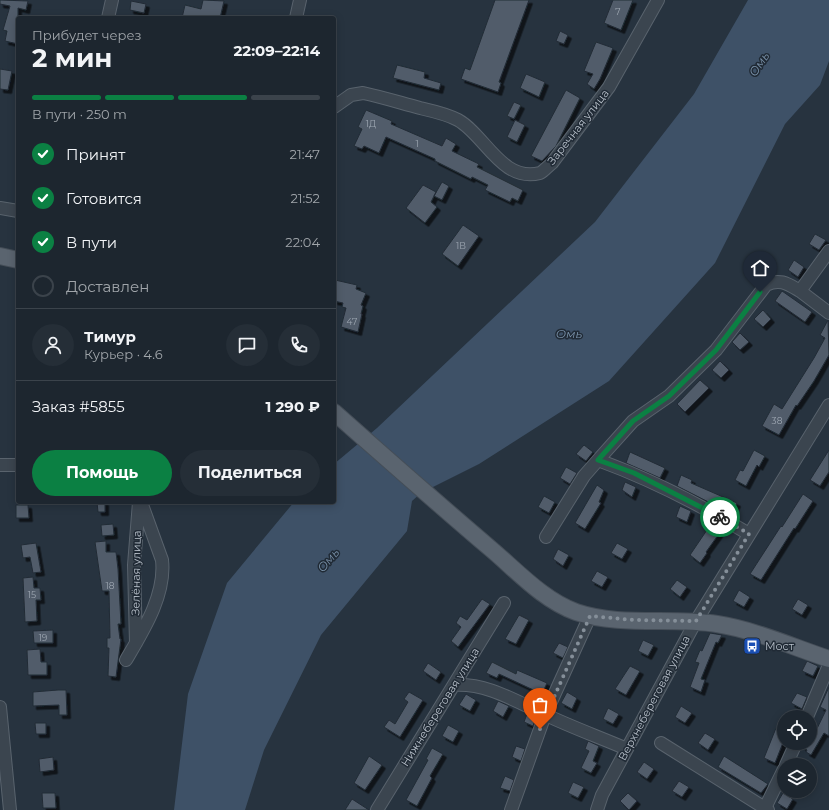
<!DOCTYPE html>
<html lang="ru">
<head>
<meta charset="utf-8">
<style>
	body { margin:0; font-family:Montserrat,sans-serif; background:#252e37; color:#f1f3f6; height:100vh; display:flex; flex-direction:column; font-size:15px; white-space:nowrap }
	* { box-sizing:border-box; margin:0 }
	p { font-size:13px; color:#a0a5aa }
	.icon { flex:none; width:22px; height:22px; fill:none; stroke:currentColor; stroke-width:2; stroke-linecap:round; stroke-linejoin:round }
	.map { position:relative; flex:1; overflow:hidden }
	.details { position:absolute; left:16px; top:16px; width:320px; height:488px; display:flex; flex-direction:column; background:#1d262f; border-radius:4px; box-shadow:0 2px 10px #0003,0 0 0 1px #3b434b }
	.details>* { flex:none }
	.fabs { position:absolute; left:777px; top:710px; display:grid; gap:8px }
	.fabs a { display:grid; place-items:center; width:40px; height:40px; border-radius:50%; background:#1d262f; box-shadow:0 2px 10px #0003,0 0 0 1px #3b434b; font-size:20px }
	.pin { position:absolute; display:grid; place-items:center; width:34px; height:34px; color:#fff; margin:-41px -17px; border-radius:50% 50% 50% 0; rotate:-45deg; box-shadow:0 0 4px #0007 }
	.pin .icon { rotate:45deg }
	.courier { position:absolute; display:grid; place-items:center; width:40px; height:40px; margin:-20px; border:3px solid #0b8043; border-radius:50%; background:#fff; color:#222; box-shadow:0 1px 5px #0007 }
	.head em { font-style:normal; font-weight:700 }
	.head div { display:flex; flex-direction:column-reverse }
	.head { display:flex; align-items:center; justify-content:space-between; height:68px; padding:0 16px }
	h1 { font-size:26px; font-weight:700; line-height:30px }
	.bar { display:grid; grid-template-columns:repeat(4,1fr); gap:6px 4px; align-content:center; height:48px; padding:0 16px }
	.bar i { height:5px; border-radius:3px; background:#3b434b }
	.bar .on { background:#0b8043 }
	.bar p { grid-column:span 4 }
	.line { display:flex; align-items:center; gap:10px; padding:0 16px; border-top:1px solid #3b434b }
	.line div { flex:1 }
	.round { display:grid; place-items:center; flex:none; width:42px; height:42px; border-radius:21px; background:#252e37 }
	ol { padding:0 16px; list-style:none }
	li { display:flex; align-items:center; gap:12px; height:44px }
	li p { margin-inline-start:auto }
	li .icon { padding:4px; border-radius:50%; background:#0b8043; color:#fff; stroke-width:4 }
	li:last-child { color:#a0a5aa }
	li i { width:22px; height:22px; border:2px solid #3b434b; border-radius:50% }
	.cta { display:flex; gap:8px; margin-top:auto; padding:8px 16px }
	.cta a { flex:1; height:46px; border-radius:24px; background:#0b8043; color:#fff; font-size:16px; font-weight:700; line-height:46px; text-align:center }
	.cta a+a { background:#252e37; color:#f1f3f6 }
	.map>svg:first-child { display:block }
	.water { fill:#3e5167 }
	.building { fill:#515c6a; stroke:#222c36; filter:url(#shadow) }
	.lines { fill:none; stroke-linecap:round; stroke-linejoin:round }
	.minor-casing { stroke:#59636d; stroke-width:14 }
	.major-casing { stroke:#454e58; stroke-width:18 }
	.minor { stroke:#3b454f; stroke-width:12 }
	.major { stroke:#5a646f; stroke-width:16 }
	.done { stroke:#858f99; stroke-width:4; stroke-dasharray:0 7.2 }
	.route { stroke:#0b8043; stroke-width:5 }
	.labels { text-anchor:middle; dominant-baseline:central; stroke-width:3; stroke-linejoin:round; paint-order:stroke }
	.number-label { font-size:9px; fill:#9ea7b2 }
	.street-label { font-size:11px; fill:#b8c0ca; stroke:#202a35 }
	.poi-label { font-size:11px; fill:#b8c0ca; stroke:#202a35; text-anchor:start }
	.water-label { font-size:12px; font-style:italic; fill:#7a92aa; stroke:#202a35 }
</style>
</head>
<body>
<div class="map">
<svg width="829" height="810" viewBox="0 0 829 810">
	<defs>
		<filter id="shadow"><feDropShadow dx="3.5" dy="3.5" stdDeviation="0" flood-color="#0009"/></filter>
	</defs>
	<rect width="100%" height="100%" fill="#27333f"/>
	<path class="water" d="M748,0h81v61l-9,24 -35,39 -70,139 -106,118 -130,83 -58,29 -9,8 -5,30 -86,104 -57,115 -19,60h-71l14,-116 39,-111 67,-81h40v-38l43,-36 218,-206 99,-128z"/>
	<path class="building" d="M0,0l28,1 -2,9 -8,-2v36l-13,-3 2,-10 -4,-1 7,-24 -10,-2z
		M203,0l21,1 -4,17h-38l3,-13 16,4z
		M495,0h34l-30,82 2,1 -3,9 -37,-13 4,-11 5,2z
		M613,0h20l-12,30 -17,-7z
		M131,1l15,3 -2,9 -14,-3z
		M560,31l8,4 -4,9 -8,-3z
		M596,42l17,6 -13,31 -6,10 -7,-5 6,-10 -9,-3z
		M397,65l28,7 -1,6 17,5 -2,7 -46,-12z
		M0,69l12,2 -4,19 -8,-1z
		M526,74l19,8 -6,15 -19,-9z
		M566,90l14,8 -24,48 -14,15 -11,-5z
		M514,102l7,3 -7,14 -7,-3z
		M366,110l26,11 -1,3 51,22 4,-8 10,6 -4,7 27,13 -2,3 46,23 -5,11 -6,-3 -2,4 -25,-12 3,-5 -16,-8 -1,2 -36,-18v-2l-49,-22 -7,16 -15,-7 -2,3 -8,-3 8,-17 -4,-2z
		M515,120l10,5 -8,17 -10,-5z
		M442,182l7,4 -7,14 -8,-4z
		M423,185l13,7 -5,10 6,5 -12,16 -19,-15z
		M463,225l16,11 -21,30 -16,-12z
		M815,234l11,6 -7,10 -10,-6z
		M794,260l10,7 -6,10 -10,-7z
		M335,280l22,5 -1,4 10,4 -5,12 2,1 -2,8h1l-4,18 -17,-5 5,-19 -4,-1 1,-4 -9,-2z
		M782,291l30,21 -7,10 -30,-21z
		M763,310l8,9 -8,8 -9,-8z
		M828,320l1,35 -15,26 -17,25 -1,-1 -17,30 -17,-9 12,-22 8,5 32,-51 11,-20 -5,-3z
		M740,333l9,9 -9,8 -8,-8z
		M720,361l9,9 -8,8 -9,-8z
		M700,380l9,8 -24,24 -8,-8z
		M584,445l9,7 -7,9 -10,-7z
		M754,450l11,6 -6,11 -2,-2 -11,21 -11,-6 5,-10 3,1z
		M829,450v22l-9,14 -10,-6z
		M630,452l35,16 -5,10 -34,-15z
		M566,467l11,6 -7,11 -10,-6z
		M681,475l11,5 -1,3 46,20 -5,11 -55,-28z
		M625,482l11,5 -4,10 -10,-7z
		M597,485l7,5 -5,12 2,1 -16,26 -10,-6z
		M803,494l10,7 -18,28 -1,-1 -33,52 -11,-6 31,-48 1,1z
		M544,496l11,6 -6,11 -11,-6z
		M97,502h8v10h-7z
		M16,505h12l1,13h-13z
		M680,506l11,5 -4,11 -11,-5z
		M113,524l1,11 -12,1 -1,-11z
		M711,524l10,7 -15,21 1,1 -7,10 -10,-8z
		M106,541v11h10l2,17 3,55h-3l2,15h1l-5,38 -8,-1 1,-28h-2v-10h3l-1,-47h-7l-7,-49z
		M36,543l5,29 -8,1 -3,-16 -7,1 -2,-13z
		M617,543l11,6 -6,10 -11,-6z
		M558,549l11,6 -6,11 -10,-7z
		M597,571l11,6 -6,10 -11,-6z
		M33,577l1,11h6l1,12h-5l1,21 -12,1 -2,-44z
		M677,580l10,7 -7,10 -10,-8z
		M739,590l11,7 -6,10 -11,-6z
		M482,599l8,5 -32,43 -7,-6 10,-14 -5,-4 4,-7 7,4z
		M798,599l10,6 -6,10 -10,-6z
		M519,615l10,5 -13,24 -11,-5z
		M53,630v13h-19l-1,-12z
		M710,633l12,2 -4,8 -2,-1 -15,37 4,1 -4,12 -11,-5 9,-24 -4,-1 5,-12 2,1z
		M643,640l11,5 -6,11 -10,-5z
		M559,643l9,4 -5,11 -10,-5z
		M40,649l1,13h6v13h-19l-1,-25z
		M807,661l11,5 -5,10 -11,-5z
		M492,662l24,12 1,-4 30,13 -5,11 -43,-20 -2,4 -11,-5z
		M428,663l13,9 -5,8 -13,-9z
		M630,666l10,5 -14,24 -11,-6z
		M829,687v49l-5,-3 -13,22 -5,-3 1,-2 -5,-3 1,-4h7l16,-33 -6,-3z
		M58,690h8l1,25h-8v-10l-26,1v-14z
		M409,692l14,8 -23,37 -16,-10 5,-7 6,4 13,-22 -4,-3z
		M567,692l10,6 -5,11 -11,-6z
		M797,693l10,4 -5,12 -11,-6z
		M466,694l10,6 -6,11 -11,-6z
		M498,701l11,5 -6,11 -10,-6z
		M681,706l11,7 -7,10 -10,-6z
		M608,708l11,6 -6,10 -10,-5z
		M527,714l9,4 -3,8 -9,-4z
		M35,723h11v11h-10z
		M448,725l11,6 -6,11 -11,-6z
		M776,728l8,4v8l-9,23 -11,-5z
		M705,733l10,6 -7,11 -10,-7z
		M588,741l11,5 -6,15 4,2 -6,10 -10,-5 8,-17 -4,-2z
		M516,746l9,3 -4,12 -9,-4z
		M432,748l11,6 -13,22 2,2 -15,28 -11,-6 22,-40 -2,-1z
		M369,756l13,9 -17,25 -11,-7z
		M724,756l44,28 -7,9 -43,-26z
		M53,757l1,13 -14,2 -1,-13z
		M644,762l10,7 -7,10 -10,-7z
		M505,776l9,4 -4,11 -10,-3z
		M679,781l10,6 -7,10 -10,-6z
		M573,782l11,5 -6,11 -10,-5z
		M42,793h13l1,15h-13z
		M628,793l9,8 -8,9 -9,-9z
		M783,793l10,6 -6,10 -10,-6z
		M352,799l17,11h-24z"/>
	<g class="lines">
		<g class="minor-casing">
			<path id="minor" d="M108,18l4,-18
				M296,18l4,-18
				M334,107l17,-12 12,-2c19,4 38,10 57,15 13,3 27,6 38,12 27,15 44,63 82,53 4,-2 8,-7 12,-10l57,-76 49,-87
				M0,208l18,3
				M800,291l29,22
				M598,460c52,19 103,45 151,74
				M0,465h18
				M546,537l38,-61 14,-16 35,-39 36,-25 47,-46 50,-65c14,-7 22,-1 34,6l29,-40
				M136,643l-2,-78 5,-63
				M126,660c17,-29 40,-65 36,-100l-21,-58
				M454,685c33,-2 61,16 90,29 27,13 55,23 83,35
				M0,707l10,103
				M807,717l22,-52
				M661,743l107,67
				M786,765l10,-22
				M377,810l127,-207
				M511,810l34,-95 45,-99
				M597,810l5,-15 94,-174 133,-216
				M764,810l20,-41"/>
		</g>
		<g class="major-casing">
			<path id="major" d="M0,256l18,4
				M334,412c52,46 104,92 157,137 26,22 52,51 85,63 44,15 95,5 141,12 38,6 76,23 112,35"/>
		</g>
		<use href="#minor" class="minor"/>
		<use href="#major" class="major"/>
	</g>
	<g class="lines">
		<path class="done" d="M540,729l50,-113 44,4 62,1 53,-87 -29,-17"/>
		<path class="route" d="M720,517l-86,-44 -36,-13 35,-39 36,-25 47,-46 44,-58"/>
	</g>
	<defs>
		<g id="bus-square" transform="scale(0.9)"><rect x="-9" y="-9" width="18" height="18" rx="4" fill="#1a4fb4" stroke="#202a35"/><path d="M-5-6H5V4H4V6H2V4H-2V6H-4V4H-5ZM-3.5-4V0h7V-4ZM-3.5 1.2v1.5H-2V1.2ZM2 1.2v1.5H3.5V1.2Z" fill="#fff"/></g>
	</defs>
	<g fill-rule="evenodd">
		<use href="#bus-square" x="752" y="646"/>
	</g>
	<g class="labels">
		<g class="number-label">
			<text x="618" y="11">7</text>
			<text x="371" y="123">1Д</text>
			<text x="417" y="143">1</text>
			<text x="461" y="245">1В</text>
			<text x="352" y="321">47</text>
			<text x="777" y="420">38</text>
			<text x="110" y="585">18</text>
			<text x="32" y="594">15</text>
			<text x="43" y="637">19</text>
		</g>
		<g class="street-label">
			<text transform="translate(578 127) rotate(-52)">Заречная улица</text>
			<text transform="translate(136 573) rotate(-89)">Зелёная улица</text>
			<text transform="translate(654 698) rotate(-62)">Верхнебереговая улица</text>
			<text transform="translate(440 707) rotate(-58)">Нижнебереговая улица</text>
		</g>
		<g class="poi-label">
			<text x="765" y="646">Мост</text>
		</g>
		<g class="water-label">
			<text transform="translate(759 64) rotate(-56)">Омь</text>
			<text x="569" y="333">Омь</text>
			<text transform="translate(328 560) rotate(-50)">Омь</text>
		</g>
	</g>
</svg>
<div class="fabs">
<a><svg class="icon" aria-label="locate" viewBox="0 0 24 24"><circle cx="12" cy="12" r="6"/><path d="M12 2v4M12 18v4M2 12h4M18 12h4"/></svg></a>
<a><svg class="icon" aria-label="layers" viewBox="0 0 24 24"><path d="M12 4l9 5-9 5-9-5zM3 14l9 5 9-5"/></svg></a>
</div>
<div class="pin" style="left:540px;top:729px;background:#ea580c"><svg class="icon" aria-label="bag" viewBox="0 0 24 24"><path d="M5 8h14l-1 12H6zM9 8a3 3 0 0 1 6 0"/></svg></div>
<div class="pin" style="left:760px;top:292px;background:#1f2937"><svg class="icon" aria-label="home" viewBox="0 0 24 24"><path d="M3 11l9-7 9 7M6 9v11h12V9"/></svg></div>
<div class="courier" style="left:720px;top:517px"><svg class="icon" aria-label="bike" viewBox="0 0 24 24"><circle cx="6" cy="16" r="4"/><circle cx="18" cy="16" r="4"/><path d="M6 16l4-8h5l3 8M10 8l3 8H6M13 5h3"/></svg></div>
<section class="details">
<div class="head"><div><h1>2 мин</h1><p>Прибудет через</p></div><em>22:09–22:14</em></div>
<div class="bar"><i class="on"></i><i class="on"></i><i class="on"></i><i></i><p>В пути · 250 m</p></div>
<ol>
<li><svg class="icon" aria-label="check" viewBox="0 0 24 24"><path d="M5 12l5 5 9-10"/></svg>Принят<p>21:47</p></li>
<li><svg class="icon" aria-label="check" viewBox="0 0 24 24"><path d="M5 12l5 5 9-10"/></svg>Готовится<p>21:52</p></li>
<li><svg class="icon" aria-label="check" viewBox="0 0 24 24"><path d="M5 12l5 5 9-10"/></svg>В пути<p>22:04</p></li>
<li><i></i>Доставлен</li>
</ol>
<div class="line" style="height:72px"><a class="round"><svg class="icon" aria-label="person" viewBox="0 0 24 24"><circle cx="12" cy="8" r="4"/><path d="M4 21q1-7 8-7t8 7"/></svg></a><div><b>Тимур</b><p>Курьер · 4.6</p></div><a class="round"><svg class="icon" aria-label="chat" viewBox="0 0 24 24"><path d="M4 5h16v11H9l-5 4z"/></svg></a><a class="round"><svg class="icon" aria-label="phone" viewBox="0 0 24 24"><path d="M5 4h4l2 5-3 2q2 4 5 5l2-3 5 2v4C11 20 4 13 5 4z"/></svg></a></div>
<div class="line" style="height:52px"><div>Заказ #5855</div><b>1 290 ₽</b></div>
<div class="cta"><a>Помощь</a><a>Поделиться</a></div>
</section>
</div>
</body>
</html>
